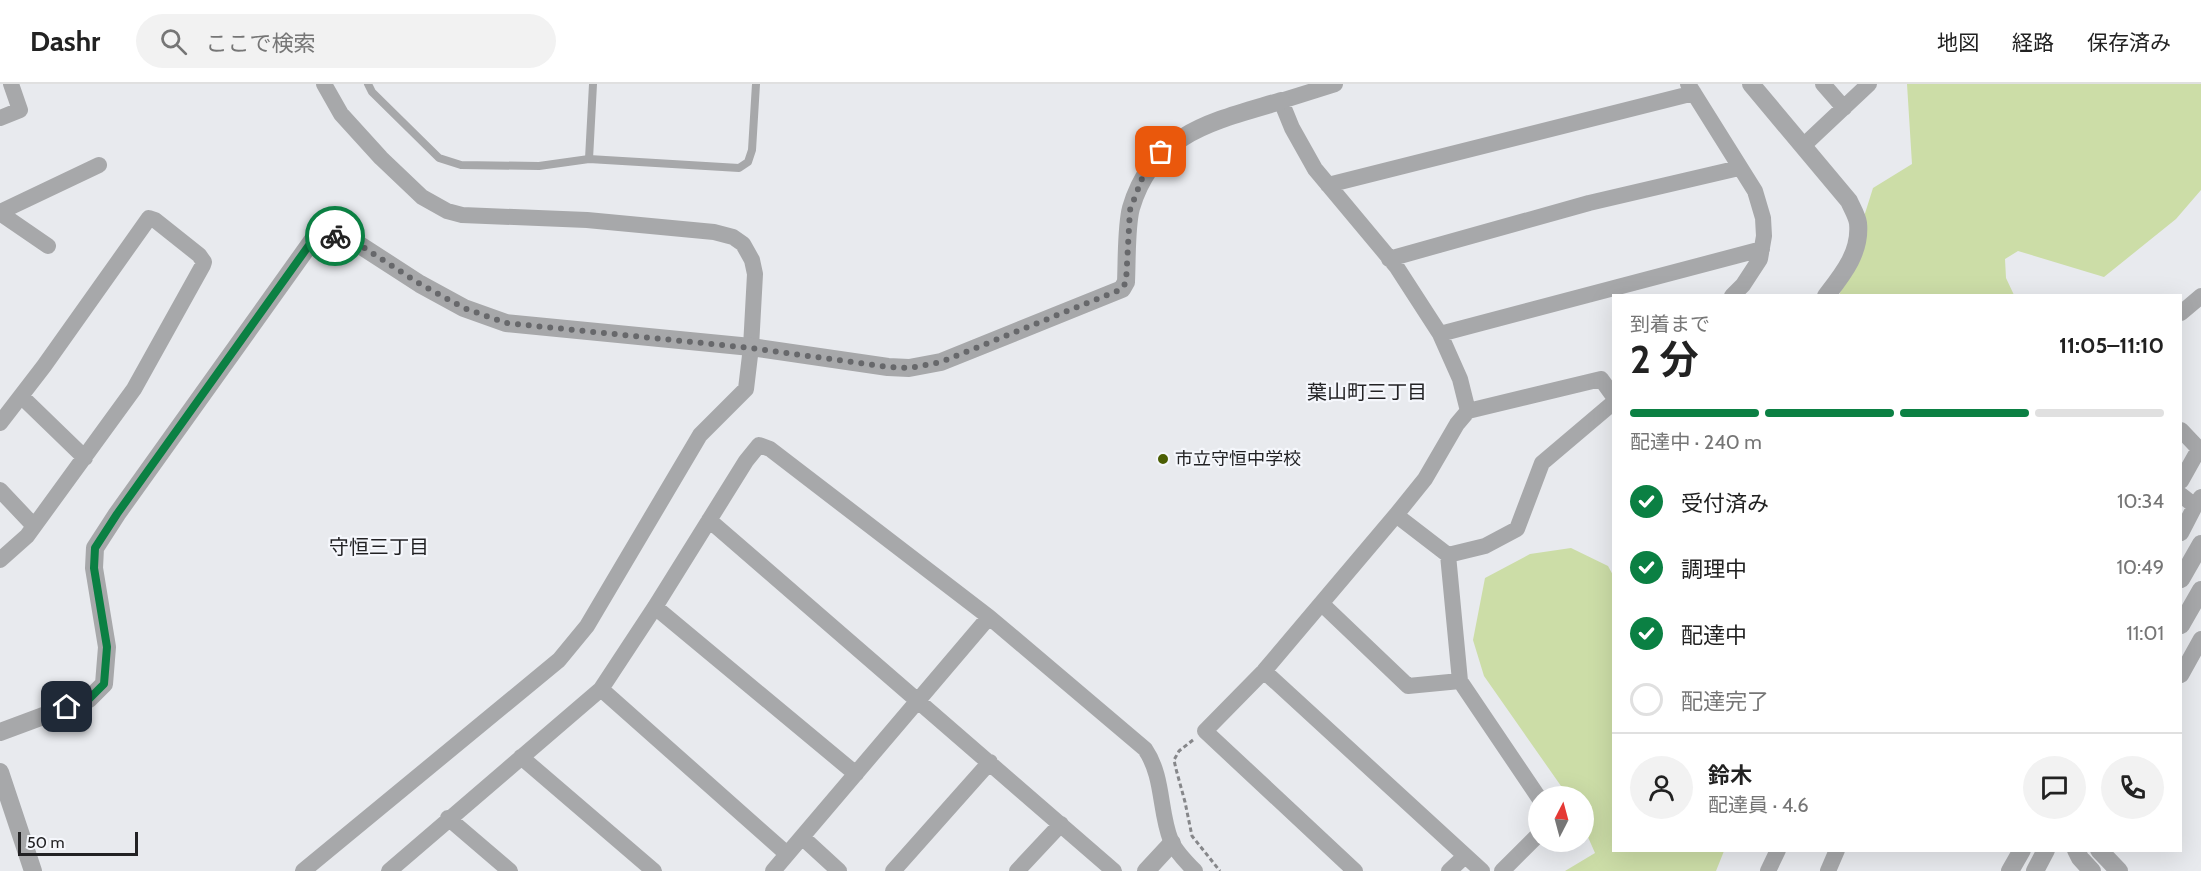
<!DOCTYPE html>
<html lang="ja">
<head>
<meta charset="utf-8">
<style>
	body { margin:0; font-family:Cabin,"Noto Sans JP",sans-serif; background:#f2f2f2; color:#222; height:100vh; display:flex; flex-direction:column; font-size:22px; white-space:nowrap }
	* { box-sizing:border-box; margin:0 }
	p { font-size:20px; color:#767676 }
	.icon { flex:none; width:33px; height:33px; fill:none; stroke:currentColor; stroke-width:2; stroke-linecap:round; stroke-linejoin:round }
	.map { position:relative; flex:1; overflow:hidden }
	.panel { position:absolute; left:1612px; top:210px; width:570px; height:558px; display:flex; flex-direction:column; background:#fff; border-radius:0px; box-shadow:0 6px 24px #0002 }
	.panel>* { flex:none }
	.needle { width:39px; rotate:6deg }
	.fabs { position:absolute; left:1528px; top:702px; display:grid; gap:12px }
	.fabs a { display:grid; place-items:center; width:66px; height:66px; border-radius:50%; background:#fff; box-shadow:0 6px 24px #0002; font-size:30px }
	.scale { position:absolute; left:18px; bottom:15px; width:120px; box-sizing:border-box; padding-left:6px; border:3px solid #222224; border-top:0; font-size:16px; line-height:21px; white-space:nowrap; color:#222224; -webkit-text-stroke:4px #f5f7fc; paint-order:stroke }
	.pin { position:absolute; display:grid; place-items:center; width:51px; height:51px; color:#fff; margin:-26px; border-radius:12px; box-shadow:0 3px 9px #0006 }
	.courier { position:absolute; display:grid; place-items:center; width:60px; height:60px; margin:-30px; border:4px solid #0b8043; border-radius:50%; background:#fff; color:#222; box-shadow:0 2px 8px #0007 }
	.head em { font-style:normal; font-weight:700 }
	.head div { display:flex; flex-direction:column-reverse }
	.head { display:flex; align-items:center; justify-content:space-between; height:102px; padding:0 18px }
	h1 { font-size:39px; font-weight:700; line-height:45px }
	.bar { display:grid; grid-template-columns:repeat(4,1fr); gap:9px 6px; align-content:center; height:72px; padding:0 18px }
	.bar i { height:8px; border-radius:4px; background:#e0e0e0 }
	.bar .active { background:#0b8043 }
	.bar p { grid-column:span 4 }
	.line { display:flex; align-items:center; gap:15px; padding:0 18px; border-top:2px solid #e0e0e0 }
	.line div { flex:1 }
	.round { display:grid; place-items:center; flex:none; width:63px; height:63px; border-radius:32px; background:#f2f2f2 }
	ol { padding:0 18px; list-style:none }
	li { display:flex; align-items:center; gap:18px; height:66px }
	li p { margin-inline-start:auto }
	li .icon { padding:6px; border-radius:50%; background:#0b8043; color:#fff; stroke-width:4 }
	li:last-child { color:#767676 }
	li i { width:33px; height:33px; border:3px solid #e0e0e0; border-radius:50% }
	header { display:flex; align-items:center; gap:36px; box-sizing:border-box; height:84px; padding:0 30px; background:#fff; border-bottom:2px solid #e0e0e0 }
	header strong { font-size:28px }
	nav { display:flex; gap:33px; margin-inline-start:auto; font-size:21px }
	.search { width:420px; height:54px; background:#f2f2f2; display:flex; align-items:center; gap:15px; box-sizing:border-box; padding:0 21px; border-radius:33px; color:#767676; font-size:22px }
	.map>svg:first-child { display:block }
	.green { fill:#ccdda7 }
	.lines { fill:none; stroke-linecap:round; stroke-linejoin:round }
	.path { stroke:#86878a; stroke-width:3; stroke-dasharray:4.5 3; stroke-linecap:butt }
	.service { stroke:#a7a8aa; stroke-width:8 }
	.minor { stroke:#a7a8aa; stroke-width:16 }
	.tertiary { stroke:#a7a8aa; stroke-width:18 }
	.done { stroke:#67686b; stroke-width:6; stroke-dasharray:0 10.8 }
	.route { stroke:#0b8043; stroke-width:8 }
	.poi-dot { fill:#4b5e03; stroke:#f5f7fc; stroke-width:2 }
	.labels { text-anchor:middle; dominant-baseline:central; stroke-width:4.5; stroke-linejoin:round; paint-order:stroke }
	.poi-label { font-size:18px; fill:#222224; stroke:#f5f7fc; text-anchor:start }
	.neighbourhood-label { font-size:20px; fill:#222224; stroke:#f5f7fc }
</style>
</head>
<body>
<header>
<strong>Dashr</strong>
<div class="search"><svg class="icon" aria-label="search" viewBox="0 0 24 24"><circle cx="10" cy="10" r="6"/><path d="M15 15l6 6"/></svg>ここで検索</div>
<nav><a>地図</a><a>経路</a><a>保存済み</a></nav>
</header>
<div class="map">
<svg width="2201" height="787" viewBox="0 0 2201 787">
	<rect width="100%" height="100%" fill="#e8eaee"/>
	<path class="green" d="M1907,0h294v106l-25,29 -72,58 -86,-26 -13,8 1,19 8,17 -175,1 34,-108 39,-24z
		M1571,464l37,18 6,11v273l110,1 -8,20h-151l30,-18 -11,-25v-32h-16l-84,-120 -11,-36 12,-62 45,-24z"/>
	<g class="lines">
		<path class="path" d="M1193,656l-14,11 -5,9 2,9 9,33 7,34 28,35"/>
		<path class="service" d="M368,0l4,8 67,66 22,7 78,1 50,-7 150,9 9,-6 4,-12 4,-66
			M589,75l4,-75"/>
		<path class="minor" d="M1335,0l-54,17 11,27 23,41 81,97 44,68 20,45 8,32
			M1688,0l67,107 8,27 1,18 -4,23 -17,26 -11,11
			M1823,0l21,24
			M0,34l20,-8 -9,-26
			M1803,62l66,-62
			M1328,101l366,-92
			M0,128l99,-47
			M0,129l48,33
			M1389,175l200,-56 150,-35
			M2181,229l20,-17
			M1440,250l322,-85
			M21,312l64,62
			M0,339l44,-57 105,-148 6,2 44,35 5,7 -1,3 -69,124 -107,147 -27,24
			M2181,346l18,19 -18,32
			M0,406l34,36
			M2181,411l14,11 6,-9
			M1396,431l52,40 12,126 79,117
			M709,436l405,351
			M2181,449l14,-27
			M1448,471l37,-9 32,-17 25,-66 72,-61
			M1322,520l86,82 52,-5
			M655,523l201,167
			M1264,587l218,200
			M2181,591l20,-36
			M601,605l186,165
			M521,673l133,114
			M448,734l62,53
			M802,753l37,34
			M303,787l256,-211 28,-34 113,-191 46,-46 5,-42 4,-73 -3,-14 -9,-16 -10,-7 -19,-5 -127,-12 -125,-5 -15,-4 -25,-14 -41,-39 -40,-44 -17,-30
			M389,787l212,-182 54,-82 91,-146 13,-16 11,4 219,168 156,132c19,28 14,62 26,92 5,11 16,22 24,30
			M773,787l216,-254
			M893,787l97,-109
			M1017,787l44,-47
			M1355,787l-150,-140 59,-60 132,-156 29,-36 32,-55 11,-13 133,-32 13,18
			M1449,787l16,-15
			M1502,787l37,-37
			M1768,787l10,-21
			M1828,787l9,-21"/>
		<path class="tertiary" d="M1751,0l98,117c3,7 8,15 9,22 3,29 -15,51 -32,73
			M2181,495l20,-35
			M2181,541l20,-35
			M0,648l89,-33 15,-15 3,-37 -13,-79 1,-20 22,-34 195,-273 11,-6 29,5 68,44 44,24 42,15 245,24 137,20 21,1 32,-6 181,-73 4,-7c1,-21 0,-55 5,-74 22,-76 84,-87 150,-107
			M0,688l33,99
			M2076,766l4,8 12,13
			M2099,766l20,21
			M1146,787l26,-28
			M2010,787l12,-21
			M2035,787l11,-21"/>
	</g>
	<g class="lines">
		<path class="done" d="M335,152l17,4 68,44 44,24 42,15 245,25 137,19 21,1 32,-6 181,-73 4,-7 4,-72 13,-34 18,-24"/>
		<path class="route" d="M67,623l22,-8 15,-15 3,-37 -13,-79 1,-20 22,-34 195,-273 11,-6 12,1"/>
	</g>
	<circle class="poi-dot" cx="1163" cy="375" r="6"/>
	<g class="labels">
		<g class="poi-label">
			<text x="1175" y="375">市立守恒中学校</text>
		</g>
		<g class="neighbourhood-label">
			<text x="1367" y="308">葉山町三丁目</text>
			<text x="379" y="463">守恒三丁目</text>
		</g>
	</g>
</svg>
<div class="fabs">
<a><svg class="needle" viewBox="-14 -14 28 28"><path d="M0-13l5 13h-10z" fill="#e53935"/><path d="M0 13l5-13h-10z" fill="#767676"/></svg></a>
</div>
<div class="scale">50 m</div>
<div class="pin" style="left:1161px;top:68px;background:#ea580c"><svg class="icon" aria-label="bag" viewBox="0 0 24 24"><path d="M5 8h14l-1 12H6zM9 8a3 3 0 0 1 6 0"/></svg></div>
<div class="pin" style="left:67px;top:623px;background:#1f2937"><svg class="icon" aria-label="home" viewBox="0 0 24 24"><path d="M3 11l9-7 9 7M6 9v11h12V9"/></svg></div>
<div class="courier" style="left:335px;top:152px"><svg class="icon" aria-label="bike" viewBox="0 0 24 24"><circle cx="6" cy="16" r="4"/><circle cx="18" cy="16" r="4"/><path d="M6 16l4-8h5l3 8M10 8l3 8H6M13 5h3"/></svg></div>
<section class="panel">
<div class="head"><div><h1>2 分</h1><p>到着まで</p></div><em>11:05–11:10</em></div>
<div class="bar"><i class="active"></i><i class="active"></i><i class="active"></i><i></i><p>配達中 · 240 m</p></div>
<ol>
<li><svg class="icon" aria-label="check" viewBox="0 0 24 24"><path d="M5 12l5 5 9-10"/></svg>受付済み<p>10:34</p></li>
<li><svg class="icon" aria-label="check" viewBox="0 0 24 24"><path d="M5 12l5 5 9-10"/></svg>調理中<p>10:49</p></li>
<li><svg class="icon" aria-label="check" viewBox="0 0 24 24"><path d="M5 12l5 5 9-10"/></svg>配達中<p>11:01</p></li>
<li><i></i>配達完了</li>
</ol>
<div class="line" style="height:108px"><a class="round"><svg class="icon" aria-label="person" viewBox="0 0 24 24"><circle cx="12" cy="8" r="4"/><path d="M4 21q1-7 8-7t8 7"/></svg></a><div><b>鈴木</b><p>配達員 · 4.6</p></div><a class="round"><svg class="icon" aria-label="chat" viewBox="0 0 24 24"><path d="M4 5h16v11H9l-5 4z"/></svg></a><a class="round"><svg class="icon" aria-label="phone" viewBox="0 0 24 24"><path d="M5 4h4l2 5-3 2q2 4 5 5l2-3 5 2v4C11 20 4 13 5 4z"/></svg></a></div>
</section>
</div>
</body>
</html>
